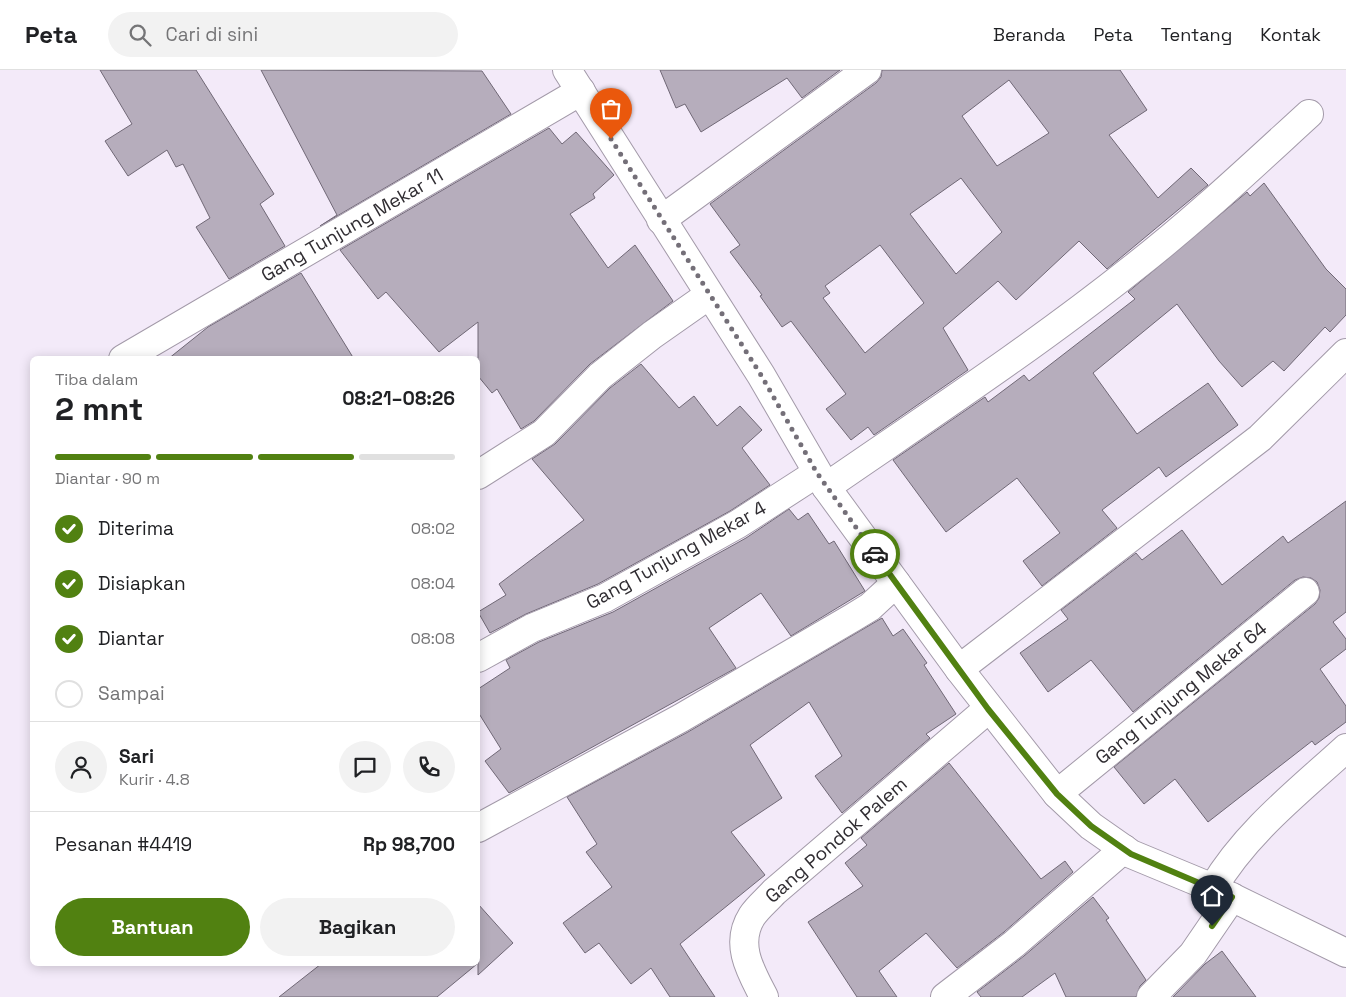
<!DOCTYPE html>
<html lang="id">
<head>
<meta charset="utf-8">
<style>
	body { margin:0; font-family:"Space Grotesk",sans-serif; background:#f2f2f2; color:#202124; height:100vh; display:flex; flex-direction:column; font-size:19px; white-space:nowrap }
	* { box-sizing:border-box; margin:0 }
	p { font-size:16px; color:#757577 }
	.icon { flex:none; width:28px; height:28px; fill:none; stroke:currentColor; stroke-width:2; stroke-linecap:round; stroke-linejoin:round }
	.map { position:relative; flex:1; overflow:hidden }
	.sheet { position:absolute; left:30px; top:286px; width:450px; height:610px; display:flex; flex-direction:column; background:#fff; border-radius:8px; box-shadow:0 2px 12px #0003 }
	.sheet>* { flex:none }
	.pin { position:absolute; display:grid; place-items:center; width:42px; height:42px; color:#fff; margin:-51px -21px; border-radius:50% 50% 50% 0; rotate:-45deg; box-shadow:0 0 5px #0007 }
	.pin .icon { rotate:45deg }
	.courier { position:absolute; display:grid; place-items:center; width:50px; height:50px; margin:-25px; border:4px solid #518111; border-radius:50%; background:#fff; color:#222; box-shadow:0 1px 6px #0007 }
	.overview em { font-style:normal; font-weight:700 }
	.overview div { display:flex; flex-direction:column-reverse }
	.overview { display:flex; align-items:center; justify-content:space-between; height:85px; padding:0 25px }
	h1 { font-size:32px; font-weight:700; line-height:38px }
	.bar { display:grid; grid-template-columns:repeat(4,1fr); gap:8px 5px; align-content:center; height:60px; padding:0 25px }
	.bar i { height:6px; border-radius:4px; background:#e0e0e0 }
	.bar .on { background:#518111 }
	.bar p { grid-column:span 4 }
	.line { display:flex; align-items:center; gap:12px; padding:0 25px; border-top:1px solid #e0e0e0 }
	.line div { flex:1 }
	.round { display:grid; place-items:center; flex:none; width:52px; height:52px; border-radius:26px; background:#f2f2f2 }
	ol { padding:0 25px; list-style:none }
	li { display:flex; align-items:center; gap:15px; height:55px }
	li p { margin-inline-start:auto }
	li .icon { padding:5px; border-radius:50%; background:#518111; color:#fff; stroke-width:4 }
	li:last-child { color:#757577 }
	li i { width:28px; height:28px; border:2px solid #e0e0e0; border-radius:50% }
	.cta { display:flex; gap:10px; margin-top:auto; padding:10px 25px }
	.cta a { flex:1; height:58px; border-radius:30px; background:#518111; color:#fff; font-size:20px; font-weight:700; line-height:58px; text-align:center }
	.cta a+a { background:#f2f2f2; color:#202124 }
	header { display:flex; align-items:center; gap:30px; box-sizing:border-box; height:70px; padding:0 25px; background:#fff; border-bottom:1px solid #e0e0e0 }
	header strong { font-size:24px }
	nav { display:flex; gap:28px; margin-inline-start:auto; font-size:18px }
	.search { width:350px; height:45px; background:#f2f2f2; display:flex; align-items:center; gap:12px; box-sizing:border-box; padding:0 18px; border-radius:28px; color:#757577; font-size:19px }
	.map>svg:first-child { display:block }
	.building { fill:#b6adbc; stroke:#706876; fill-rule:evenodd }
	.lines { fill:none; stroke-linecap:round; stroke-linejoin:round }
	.minor-casing { stroke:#a39aa9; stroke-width:30 }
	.tertiary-casing { stroke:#a39aa9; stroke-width:30 }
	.minor { stroke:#fff; stroke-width:28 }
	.tertiary { stroke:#fff; stroke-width:28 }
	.done { stroke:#746f78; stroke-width:5; stroke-dasharray:0 9 }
	.route { stroke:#518111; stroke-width:6 }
	.labels { text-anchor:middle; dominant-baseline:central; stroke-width:4; stroke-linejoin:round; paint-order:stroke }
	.street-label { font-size:19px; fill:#302d32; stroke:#fff }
</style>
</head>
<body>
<header>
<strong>Peta</strong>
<div class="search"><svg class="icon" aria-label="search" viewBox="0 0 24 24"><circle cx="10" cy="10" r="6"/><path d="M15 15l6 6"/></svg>Cari di sini</div>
<nav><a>Beranda</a><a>Peta</a><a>Tentang</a><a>Kontak</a></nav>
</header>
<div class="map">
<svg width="1346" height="927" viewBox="0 0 1346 927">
	<rect width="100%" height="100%" fill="#f3eaf9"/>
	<path class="building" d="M100,0h96l78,124 -14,10 25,42 -56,33 -33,-52 14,-9 -27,-54 -7,3 -9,-17 -39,26 -23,-35 27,-17z
		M261,0l221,1 29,43 -191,112 17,-11z
		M660,0h180l-38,28 -15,-20 -86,54 -16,-28 -9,4z
		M882,0h238l27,40 -38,25 49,63 33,-30 17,17 -101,84 -28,-28 -63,59 -18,-19 -55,47 25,42 -94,65 -6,-8 -17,13 -25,-31 20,-15 -55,-73 -9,6 -22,-31 2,-1 -32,-43 10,-7 -30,-41 166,-121 5,-6zM1009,10l40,53 -52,33 -35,-50zM961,108l41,54 -46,42 -46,-60zM880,175l44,58 -59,50 -42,-55 7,-5 -5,-7z
		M549,58l13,16 14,-12 38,43 -21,19 2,4 -25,16 38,54 27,-23 38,56 -83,63 -56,57 -13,8 -24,-40 -5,4 -14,-17v-54l-39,30 -53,-60 -8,7 -38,-49z
		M1264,113l62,86 20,20v26l-16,17 -5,-5 -41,44 -11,-10 -31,26 -23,-26 -42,-57 -84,69 44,61 71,-51 30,42 -72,52 -7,-10 -57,43 15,18 -75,58 -19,-25 37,-28 -43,-55 -71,54 -53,-72 92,-63 3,5 36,-27 5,6 106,-82 -7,-7 119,-100 3,4z
		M301,203l53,86h-186l40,-32z
		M641,294l38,44 15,-12 23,30 23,-20 22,24 -20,18 28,37 -40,26 -132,73 -72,30 -36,19 -12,-21 28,-17 -7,-11 85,-64 -52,-61 23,-15 55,-56z
		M1346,431v111l-13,10 13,17v10l-26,20 26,37v16l-31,23 -3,-4 -104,81 -33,-43 -31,25 -30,-37 201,-163 4,-6 1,-8 -3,-8 -6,-4 -8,-1 -8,3 -162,132 -42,-52 -43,32 -28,-39 48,-34 -7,-9 75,-57 6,7 40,-30 40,55 61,-49 5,7z
		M789,439l9,11 10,-7 21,31 5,-3 31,50 -74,45 -30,-43 -52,35 27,40 -227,125 -24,-32 16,-12 -23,-37v-23l32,-21 -4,-8 33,-18 74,-30 133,-74z
		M882,548l11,18 10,-7 24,34 -3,2 32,49 -30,20 4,4 -88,75 -27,-37 27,-20 -33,-54 -59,43 32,53 -51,34 34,43 -85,69 35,53h-45l-19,-29 -20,16 -32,-41 -14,10 -22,-30 49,-36 -26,-35 11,-8 -30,-47 121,-65z
		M949,693l92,116 24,-18 8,11 -69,60 -47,36 -31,-35 -47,38 18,26h-40l-49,-75 55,-36 -18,-23 22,-18 -6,-7z
		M1093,827l16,21 -3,2 40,60 -6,6 -4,11h-70l-11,-24 -33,24h-41l-4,-5 47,-36z
		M478,834l35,39 -35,32z
		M1222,881l34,46h-83l32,-33z
		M321,894h156l-40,33h-158z"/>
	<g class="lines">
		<g class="minor-casing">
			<path id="minor" d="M661,150l206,-150
				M123,289l458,-268
				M478,405l66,-42 56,-57 52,-41 57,-40
				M826,417c103,-71 208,-140 306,-218 62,-48 119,-102 177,-155
				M478,588l54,-30 73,-30 133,-74 79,-51
				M959,599l301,-231 86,-85
				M1057,724l248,-202
				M478,758l203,-110 171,-100 18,-11 26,-24
				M764,927c-13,-25 -30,-53 -12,-81 6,-9 15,-16 22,-24l214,-183
				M945,927l69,-53 110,-95
				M1151,927l42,-43 39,-57"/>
		</g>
		<g class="tertiary-casing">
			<path id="tertiary" d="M567,0l194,305 65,112 133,182 98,125 34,32 40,28 82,34 133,65
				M1213,818c33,-56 86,-97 133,-140"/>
		</g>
		<use href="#minor" class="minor"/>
		<use href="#tertiary" class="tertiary"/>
	</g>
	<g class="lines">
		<path class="done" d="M611,69l150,236 56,98 58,81"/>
		<path class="route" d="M875,484l113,155 69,85 34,32 40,28 101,43 -20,29"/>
	</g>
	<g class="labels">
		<g class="street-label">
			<text transform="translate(352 155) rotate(-30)">Gang Tunjung Mekar 11</text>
			<text transform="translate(676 485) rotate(-29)">Gang Tunjung Mekar 4</text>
			<text transform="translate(1181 623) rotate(-39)">Gang Tunjung Mekar 64</text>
			<text transform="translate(836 770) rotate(-41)">Gang Pondok Palem</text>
		</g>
	</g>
</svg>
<div class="pin" style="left:611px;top:69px;background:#ea580c"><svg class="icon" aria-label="bag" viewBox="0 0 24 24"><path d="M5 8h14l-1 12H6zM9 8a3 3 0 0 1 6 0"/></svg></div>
<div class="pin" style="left:1212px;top:856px;background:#1f2937"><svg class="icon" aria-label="home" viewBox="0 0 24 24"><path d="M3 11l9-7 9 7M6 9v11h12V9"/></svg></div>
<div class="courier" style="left:875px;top:484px"><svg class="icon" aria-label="car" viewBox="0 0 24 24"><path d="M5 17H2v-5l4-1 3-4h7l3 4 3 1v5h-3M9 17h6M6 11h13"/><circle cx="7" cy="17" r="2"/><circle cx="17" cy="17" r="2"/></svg></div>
<section class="sheet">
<div class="overview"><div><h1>2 mnt</h1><p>Tiba dalam</p></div><em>08:21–08:26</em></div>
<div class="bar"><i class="on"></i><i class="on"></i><i class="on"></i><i></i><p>Diantar · 90 m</p></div>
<ol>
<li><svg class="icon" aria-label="check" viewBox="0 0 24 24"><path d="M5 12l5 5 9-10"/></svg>Diterima<p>08:02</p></li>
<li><svg class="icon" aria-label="check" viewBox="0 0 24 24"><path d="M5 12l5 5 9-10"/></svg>Disiapkan<p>08:04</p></li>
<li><svg class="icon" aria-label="check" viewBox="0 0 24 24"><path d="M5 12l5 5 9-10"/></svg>Diantar<p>08:08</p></li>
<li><i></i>Sampai</li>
</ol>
<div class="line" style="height:90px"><a class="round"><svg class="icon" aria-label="person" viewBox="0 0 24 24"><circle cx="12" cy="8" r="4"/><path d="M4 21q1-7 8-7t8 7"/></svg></a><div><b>Sari</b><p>Kurir · 4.8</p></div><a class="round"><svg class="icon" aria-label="chat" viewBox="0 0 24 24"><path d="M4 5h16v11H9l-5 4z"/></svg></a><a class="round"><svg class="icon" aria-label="phone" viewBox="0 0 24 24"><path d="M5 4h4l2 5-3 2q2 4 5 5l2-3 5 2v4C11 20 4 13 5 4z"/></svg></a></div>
<div class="line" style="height:65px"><div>Pesanan #4419</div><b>Rp 98,700</b></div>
<div class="cta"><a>Bantuan</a><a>Bagikan</a></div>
</section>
</div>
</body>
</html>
